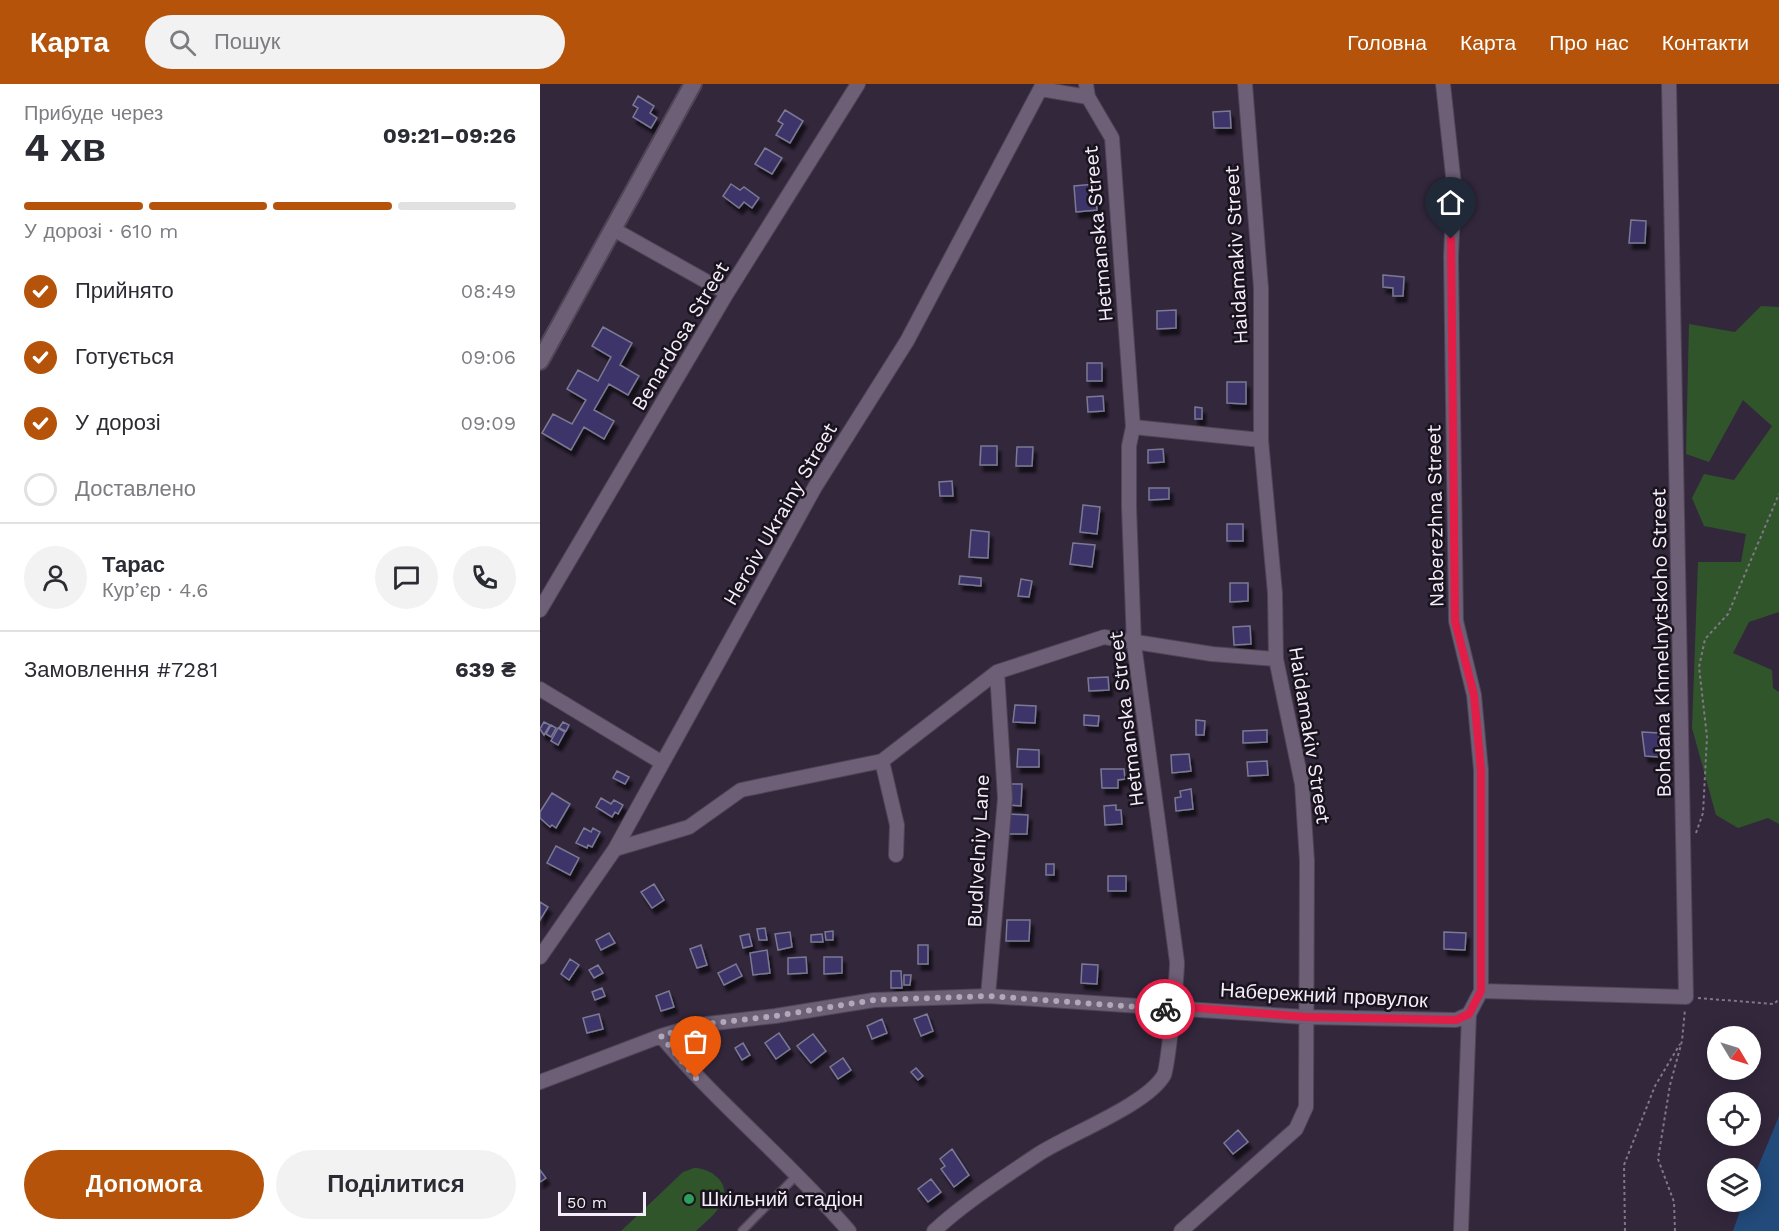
<!DOCTYPE html>
<html lang="uk">
<head>
<meta charset="utf-8">
<style>
	body { margin:0; font-family:"Work Sans",sans-serif; background:#f2f2f3; color:#2b2b33; height:100vh; display:flex; flex-direction:column; font-size:22px; white-space:nowrap }
	* { box-sizing:border-box; margin:0 }
	p { font-size:20px; color:#7c7c81 }
	.icon { flex:none; width:33px; height:33px; fill:none; stroke:currentColor; stroke-width:2; stroke-linecap:round; stroke-linejoin:round }
	.map { position:relative; flex:1; overflow:hidden }
	.details { display:flex; flex-direction:column; background:#fff; width:540px }
	.details>* { flex:none }
	.needle { width:39px; rotate:128deg }
	.controls { position:absolute; left:1167px; top:942px; display:grid; gap:12px }
	.controls a { display:grid; place-items:center; width:54px; height:54px; border-radius:50%; background:#fff; box-shadow:0 3px 15px #0003; font-size:30px }
	.scale { position:absolute; left:18px; bottom:15px; width:88px; box-sizing:border-box; padding-left:6px; border:3px solid #f5edfb; border-top:0; font-size:16px; line-height:21px; white-space:nowrap; color:#f5edfb; -webkit-text-stroke:4px #18131c; paint-order:stroke }
	.pin { position:absolute; display:grid; place-items:center; width:51px; height:51px; color:#fff; margin:-62px -26px; border-radius:50% 50% 50% 0; rotate:-45deg; box-shadow:0 0 6px #0007 }
	.pin .icon { rotate:45deg }
	.courier { position:absolute; display:grid; place-items:center; width:60px; height:60px; margin:-30px; border:4px solid #e11d48; border-radius:50%; background:#fff; color:#222; box-shadow:0 2px 8px #0007 }
	.summary em { font-style:normal; font-weight:700 }
	.summary div { display:flex; flex-direction:column-reverse }
	.summary { display:flex; align-items:center; justify-content:space-between; height:102px; padding:0 24px }
	h1 { font-size:39px; font-weight:700; line-height:45px }
	.bar { display:grid; grid-template-columns:repeat(4,1fr); gap:9px 6px; align-content:center; height:72px; padding:0 24px }
	.bar i { height:8px; border-radius:4px; background:#e1e1e2 }
	.bar .on { background:#b45309 }
	.bar p { grid-column:span 4 }
	.line { display:flex; align-items:center; gap:15px; padding:0 24px; border-top:2px solid #e1e1e2 }
	.line div { flex:1 }
	.round { display:grid; place-items:center; flex:none; width:63px; height:63px; border-radius:32px; background:#f2f2f3 }
	ol { padding:0 24px; list-style:none }
	li { display:flex; align-items:center; gap:18px; height:66px }
	li p { margin-inline-start:auto }
	li .icon { padding:6px; border-radius:50%; background:#b45309; color:#fff; stroke-width:4 }
	li:last-child { color:#7c7c81 }
	li i { width:33px; height:33px; border:3px solid #e1e1e2; border-radius:50% }
	.button { display:flex; gap:12px; margin-top:auto; padding:12px 24px }
	.button a { flex:1; height:69px; border-radius:36px; background:#b45309; color:#fff; font-size:24px; font-weight:700; line-height:69px; text-align:center }
	.button a+a { background:#f2f2f3; color:#2b2b33 }
	header { display:flex; align-items:center; gap:36px; box-sizing:border-box; height:84px; padding:0 30px; background:#b45309; color:#fff }
	header strong { font-size:28px }
	nav { display:flex; gap:33px; margin-inline-start:auto; font-size:21px }
	.search { width:420px; height:54px; background:#f2f2f3; display:flex; align-items:center; gap:15px; box-sizing:border-box; padding:0 21px; border-radius:33px; color:#7c7c81; font-size:22px }
	main { display:flex; flex:1; min-height:0 }
	.map>svg:first-child { display:block }
	.green { fill:#31552b }
	.water { fill:#224a7a }
	.building { fill:#3d346b; stroke:#7b7993; stroke-width:1.5; filter:url(#shadow) }
	.lines { fill:none; stroke-linecap:round; stroke-linejoin:round }
	.service-casing { stroke:#4f4556; stroke-width:10 }
	.minor-casing { stroke:#4f4556; stroke-width:16 }
	.tertiary-casing { stroke:#4f4556; stroke-width:20 }
	.path { stroke:#817789; stroke-width:2; stroke-dasharray:3 3; stroke-linecap:butt }
	.service { stroke:#6c5f76; stroke-width:7 }
	.minor { stroke:#6c5f76; stroke-width:14 }
	.tertiary { stroke:#6c5f76; stroke-width:16 }
	.done { stroke:#b1a8b8; stroke-width:6; stroke-dasharray:0 10.8 }
	.route { stroke:#e11d48; stroke-width:8 }
	.leisure-dot { fill:#2e9e5b; stroke:#18131c; stroke-width:2 }
	.labels { text-anchor:middle; dominant-baseline:central; stroke-width:5; stroke-linejoin:round; paint-order:stroke }
	.street-label { font-size:20px; fill:#f5edfb; stroke:#18131c }
	.poi-label { font-size:20px; fill:#f5edfb; stroke:#18131c; text-anchor:start }
</style>
</head>
<body>
<header>
<strong>Карта</strong>
<div class="search"><svg class="icon" aria-label="search" viewBox="0 0 24 24"><circle cx="10" cy="10" r="6"/><path d="M15 15l6 6"/></svg>Пошук</div>
<nav><a>Головна</a><a>Карта</a><a>Про нас</a><a>Контакти</a></nav>
</header>
<main>
<section class="details">
<div class="summary"><div><h1>4 хв</h1><p>Прибуде через</p></div><em>09:21–09:26</em></div>
<div class="bar"><i class="on"></i><i class="on"></i><i class="on"></i><i></i><p>У дорозі · 610 m</p></div>
<ol>
<li><svg class="icon" aria-label="check" viewBox="0 0 24 24"><path d="M5 12l5 5 9-10"/></svg>Прийнято<p>08:49</p></li>
<li><svg class="icon" aria-label="check" viewBox="0 0 24 24"><path d="M5 12l5 5 9-10"/></svg>Готується<p>09:06</p></li>
<li><svg class="icon" aria-label="check" viewBox="0 0 24 24"><path d="M5 12l5 5 9-10"/></svg>У дорозі<p>09:09</p></li>
<li><i></i>Доставлено</li>
</ol>
<div class="line" style="height:108px"><a class="round"><svg class="icon" aria-label="person" viewBox="0 0 24 24"><circle cx="12" cy="8" r="4"/><path d="M4 21q1-7 8-7t8 7"/></svg></a><div><b>Тарас</b><p>Кур’єр · 4.6</p></div><a class="round"><svg class="icon" aria-label="chat" viewBox="0 0 24 24"><path d="M4 5h16v11H9l-5 4z"/></svg></a><a class="round"><svg class="icon" aria-label="phone" viewBox="0 0 24 24"><path d="M5 4h4l2 5-3 2q2 4 5 5l2-3 5 2v4C11 20 4 13 5 4z"/></svg></a></div>
<div class="line" style="height:78px"><div>Замовлення #7281</div><b>639 ₴</b></div>
<div class="button"><a>Допомога</a><a>Поділитися</a></div>
</section>
<div class="map">
<svg width="1239" height="1147" viewBox="0 0 1239 1147">
	<defs>
		<filter id="shadow"><feDropShadow dx="3.5" dy="6" stdDeviation="1.5" flood-color="#0009"/></filter>
	</defs>
	<rect width="100%" height="100%" fill="#33273c"/>
	<path class="green" d="M1221,222l18,1v305l-30,10 -16,31 39,17 1,18 6,4v132l-11,-6 -30,10 -22,-13 -24,-87 6,-166h43l5,-28 -42,-8 -12,-28 12,-24 30,6 38,-54 -29,-26 -34,62 -23,-8 3,-130 46,8z
		M154,1084c19,0 40,18 26,38 -6,10 -16,17 -24,25h-75l62,-59z"/>
	<path class="water" d="M1239,1032v115h-46l10,-29h7l1,-18z"/>
	<path class="building" d="M98,12l16,10 -4,7 7,5 -6,10 -18,-11 5,-9 -5,-3z
		M245,26l18,11 -13,22 -14,-8 7,-11 -5,-3z
		M690,27l1,17h-17l-1,-16z
		M225,64l17,10 -10,16 -17,-10z
		M191,100l9,6 4,-3 15,11 -7,10 -8,-6 -5,6 -16,-12z
		M555,100l2,26 -21,2 -2,-26z
		M1091,136l15,1 -1,22h-16z
		M843,191l21,2 -1,19h-10v-8l-10,-1z
		M636,226v18l-19,1v-18z
		M63,243l29,16 -12,22 19,11 -11,19 -19,-11 -15,26 20,11 -10,18 -20,-12 -13,23 -29,-17 11,-19 19,10 14,-24 -19,-11 11,-19 20,11 13,-24 -19,-11z
		M547,279h15v18h-15z
		M687,298h19v22l-19,-1z
		M563,312l1,15 -16,1 -1,-15z
		M655,323l7,1v11h-7z
		M441,362h16v19h-17z
		M477,363h16l-1,19h-16z
		M623,365l1,13 -16,1v-13z
		M412,397l1,15h-13l-1,-14z
		M609,404h20v11l-20,1z
		M543,421l17,2 -3,27 -17,-2z
		M687,440h16v17h-16z
		M431,446l18,2 -1,26 -19,-1z
		M533,459l22,2 -3,22 -22,-3z
		M420,492l21,2v8l-22,-2z
		M481,495l11,2 -3,16 -11,-1z
		M690,499h18v18l-18,1z
		M710,542l1,18 -17,1 -1,-18z
		M568,593l1,13 -20,1 -1,-13z
		M475,621l21,1 -1,17 -22,-1z
		M544,631l15,1 -1,10 -14,-1z
		M656,636l9,1 -1,14h-8z
		M4,638l6,3 -6,10 -4,-6z
		M23,638l6,3 -3,6 -7,-3z
		M11,641l5,3 -5,9 -5,-3z
		M18,644l7,4 -7,13 -7,-4z
		M727,646v12l-24,1v-12z
		M1102,648l17,1 -1,24 -13,-1z
		M478,665l21,1v17h-22z
		M649,670l2,17 -19,2 -1,-18z
		M727,677l1,14 -20,1 -1,-14z
		M561,685h23l1,10 -7,1v8h-16z
		M77,687l12,6 -4,7 -12,-6z
		M471,700h11l-1,22 -11,-1z
		M651,705l2,20 -17,2 -1,-13 6,-1 -1,-6z
		M12,709l18,11 -14,24 -4,-3 -2,2 -10,-9v-6z
		M61,714l10,6 3,-4 9,5 -5,9 -3,-2 -3,5 -16,-10z
		M576,721v5h5l1,14 -17,1 -1,-19z
		M469,730l19,1 -1,19h-18z
		M44,744l7,4 2,-4 7,4 -8,15 -4,-2 -1,3 -11,-5z
		M16,762l23,12 -9,17 -23,-12z
		M506,780h8v11h-8z
		M568,792h18v15h-18z
		M114,800l10,16 -12,8 -11,-16z
		M0,818l8,5 -8,13z
		M467,836h23l-1,21h-23z
		M225,844l2,12h-8l-2,-11z
		M293,847v9h-7l-1,-8z
		M250,848l2,15 -14,3 -3,-16z
		M904,848l22,1 -1,17 -21,-1z
		M69,849l6,10 -14,7 -5,-10z
		M209,850l3,12 -9,2 -3,-12z
		M282,850l1,8h-12v-7z
		M161,861l6,20 -10,3 -7,-19z
		M378,861h10v19h-10z
		M227,866l3,23 -17,2 -3,-22z
		M266,873l1,16 -19,1v-16z
		M284,873h18v16l-18,1z
		M30,875l9,6 -10,15 -8,-6z
		M196,880l6,12 -18,9 -6,-12z
		M542,880l16,1 -1,19 -16,-1z
		M58,881l5,8 -9,5 -5,-8z
		M351,887h10l1,17h-11z
		M364,891h7l-1,10h-6z
		M62,904l3,8 -10,4 -3,-8z
		M129,907l5,16 -13,4 -5,-15z
		M59,930l4,15 -16,4 -4,-15z
		M387,930l6,17 -12,5 -7,-17z
		M342,935l5,14 -15,6 -5,-13z
		M239,949l11,16 -14,10 -11,-16z
		M273,950l13,17 -15,12 -14,-17z
		M203,959l7,12 -8,5 -7,-12z
		M303,974l8,12 -13,9 -8,-12z
		M376,984l7,8 -5,4 -7,-8z
		M698,1046l10,12 -15,12 -9,-11z
		M412,1065l17,26 -15,12 -13,-18 4,-3 -5,-7z
		M0,1086l6,8 -6,4z
		M391,1095l10,13 -13,10 -10,-13z"/>
	<g class="lines">
		<g class="service-casing">
			<path id="service" d="M202,1147l55,-56"/>
		</g>
		<g class="minor-casing">
			<path id="minor" d="M903,0l11,101 -3,72 5,364 18,74 7,75v221l-12,23 -8,217
				M501,5l47,8
				M73,145l114,64
				M593,343l128,13
				M0,526l187,-317 131,-209
				M0,605l121,73
				M342,677l15,64 -1,30
				M75,765l74,-22 52,-37 141,-29 115,-89 107,-35 108,17 64,5
				M0,873l75,-108 200,-362 92,-146 136,-257
				M941,907l205,6 -17,-913
				M448,912l17,-198 -8,-126
				M121,952c58,69 129,126 188,195
				M0,998l121,-46 37,-11 77,-9 99,-16 114,-4 317,21 151,3 13,-6
				M394,1147c30,-28 69,-53 103,-76 32,-21 110,-50 127,-80 4,-9 13,-99 13,-113l-43,-318 -5,-137v-61l4,-19 -21,-289 -24,-41 -2,-13
				M641,1147l115,-102 10,-22 1,-246 -5,-77 -26,-125 -1,-66 -14,-153v-152l-16,-204"/>
		</g>
		<g class="tertiary-casing">
			<path id="tertiary" d="M0,277l153,-277"/>
		</g>
		<path class="path" d="M1156,749l7,-20 4,-76 -8,-70 6,-28 23,-25 51,-120
			M1158,914l76,6 5,-5
			M1085,1147l-1,-66 31,-79 25,-42
			M1135,1147l-1,-29 -16,-43 12,-74 12,-44 3,-32"/>
		<use href="#service" class="service"/>
		<use href="#minor" class="minor"/>
		<use href="#tertiary" class="tertiary"/>
	</g>
	<g class="lines">
		<path class="done" d="M156,994l-35,-42 37,-11 77,-9 99,-16 114,-4 177,13"/>
		<path class="route" d="M625,925l19,-2 121,10 151,3 13,-6 12,-23v-221l-7,-75 -19,-74 -4,-382"/>
	</g>
	<circle class="leisure-dot" cx="149" cy="1115" r="6"/>
	<g class="labels">
		<g class="street-label">
			<text transform="translate(558 150) rotate(-95)">Hetmanska Street</text>
			<text transform="translate(696 171) rotate(-93)">Haidamakiv Street</text>
			<text transform="translate(140 252) rotate(-59)">Benardosa Street</text>
			<text transform="translate(240 430) rotate(-60)">Heroiv Ukrainy Street</text>
			<text transform="translate(895 432) rotate(-91)">Naberezhna Street</text>
			<text transform="translate(1121 559) rotate(-91)">Bohdana Khmelnytskoho Street</text>
			<text transform="translate(586 635) rotate(-97)">Hetmanska Street</text>
			<text transform="translate(770 651) rotate(81)">Haidamakiv Street</text>
			<text transform="translate(438 767) rotate(-87)">BudIvelniy Lane</text>
			<text transform="translate(784 911) rotate(3)">Набережний провулок</text>
		</g>
		<g class="poi-label">
			<text x="161" y="1115">Шкільний стадіон</text>
		</g>
	</g>
</svg>
<div class="controls">
<a><svg class="needle" viewBox="-14 -14 28 28"><path d="M0-13l5 13h-10z" fill="#e53935"/><path d="M0 13l5-13h-10z" fill="#7c7c81"/></svg></a>
<a><svg class="icon" aria-label="locate" viewBox="0 0 24 24"><circle cx="12" cy="12" r="6"/><path d="M12 2v4M12 18v4M2 12h4M18 12h4"/></svg></a>
<a><svg class="icon" aria-label="layers" viewBox="0 0 24 24"><path d="M12 4l9 5-9 5-9-5zM3 14l9 5 9-5"/></svg></a>
</div>
<div class="scale">50 m</div>
<div class="pin" style="left:156px;top:994px;background:#ea580c"><svg class="icon" aria-label="bag" viewBox="0 0 24 24"><path d="M5 8h14l-1 12H6zM9 8a3 3 0 0 1 6 0"/></svg></div>
<div class="pin" style="left:911px;top:155px;background:#1f2937"><svg class="icon" aria-label="home" viewBox="0 0 24 24"><path d="M3 11l9-7 9 7M6 9v11h12V9"/></svg></div>
<div class="courier" style="left:625px;top:925px"><svg class="icon" aria-label="bike" viewBox="0 0 24 24"><circle cx="6" cy="16" r="4"/><circle cx="18" cy="16" r="4"/><path d="M6 16l4-8h5l3 8M10 8l3 8H6M13 5h3"/></svg></div>
</div>
</main>
</body>
</html>
